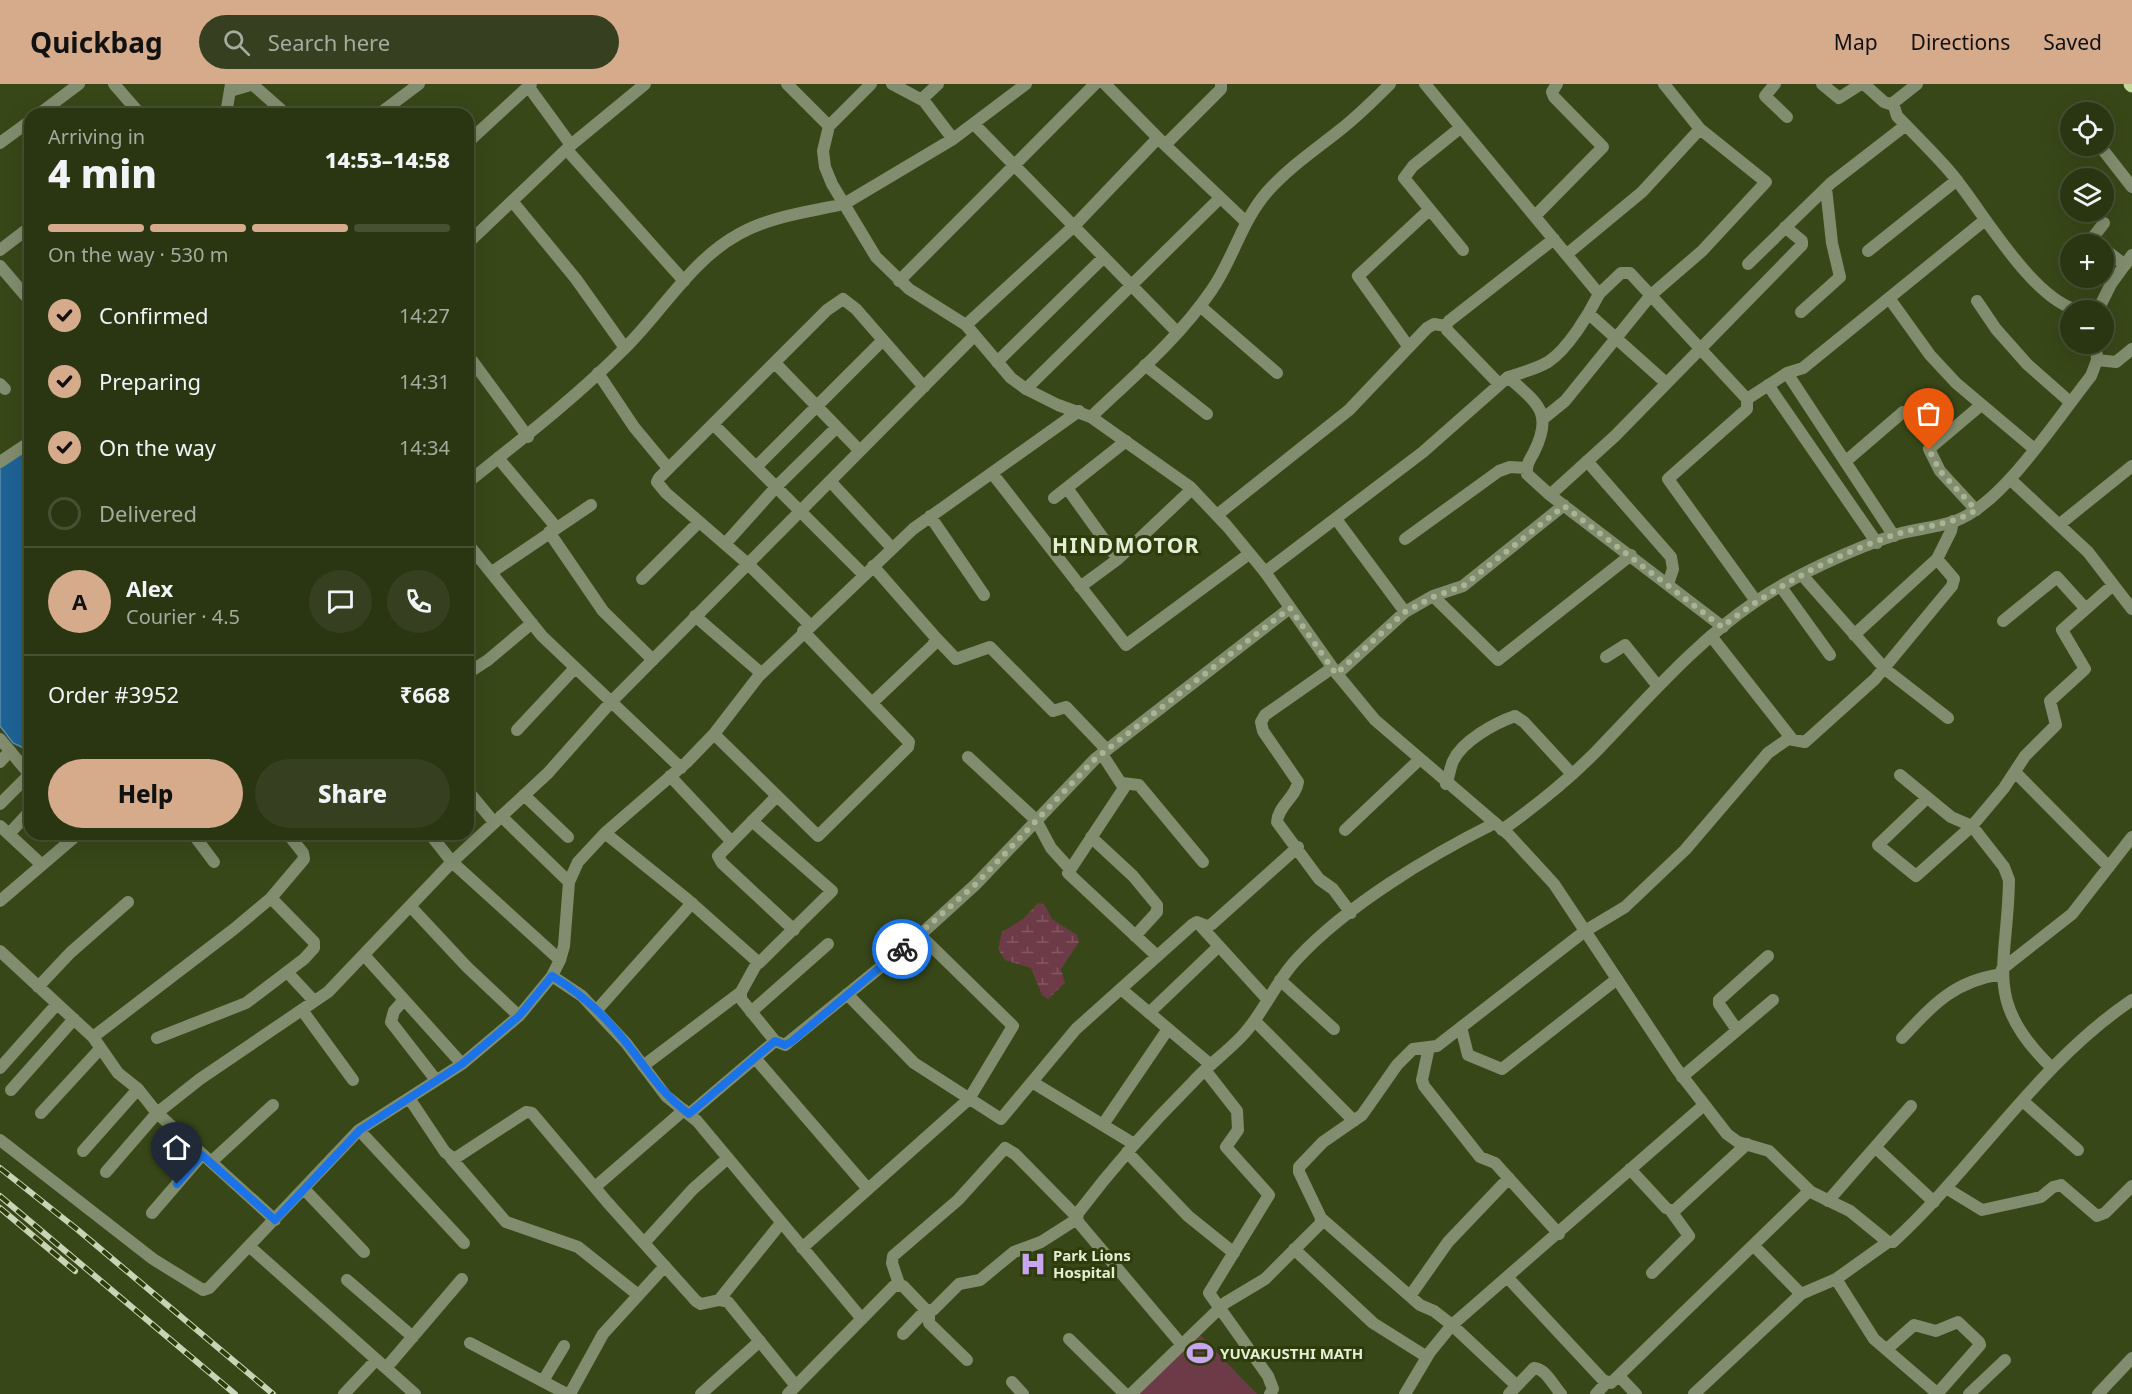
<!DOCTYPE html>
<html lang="en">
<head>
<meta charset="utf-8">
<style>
	body { margin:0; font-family:"Noto Sans",sans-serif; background:#364020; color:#f1f3f6; height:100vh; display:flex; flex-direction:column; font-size:22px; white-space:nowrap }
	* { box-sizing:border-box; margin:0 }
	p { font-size:20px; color:#a5ab9f }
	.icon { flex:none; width:33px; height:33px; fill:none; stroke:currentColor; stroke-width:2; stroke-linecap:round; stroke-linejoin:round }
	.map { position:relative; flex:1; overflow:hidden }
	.sheet { position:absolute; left:24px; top:24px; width:450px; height:732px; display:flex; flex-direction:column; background:#2a3512; border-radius:18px; box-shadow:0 6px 24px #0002,0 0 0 2px #465032 }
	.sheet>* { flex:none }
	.tools { position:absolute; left:2060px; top:18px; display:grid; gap:12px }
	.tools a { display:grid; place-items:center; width:54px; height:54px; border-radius:50%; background:#2a3512; box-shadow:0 6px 24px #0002,0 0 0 2px #465032; font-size:30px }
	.pin { position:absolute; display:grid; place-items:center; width:51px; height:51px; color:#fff; margin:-62px -26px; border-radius:50% 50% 50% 0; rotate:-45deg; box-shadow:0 0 6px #0007 }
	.pin .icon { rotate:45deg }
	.courier { position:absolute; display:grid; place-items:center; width:60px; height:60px; margin:-30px; border:4px solid #1a73e8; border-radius:50%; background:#fff; color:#222; box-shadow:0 2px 8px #0007 }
	.overview em { font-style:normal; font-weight:800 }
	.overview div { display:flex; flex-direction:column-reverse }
	.overview { display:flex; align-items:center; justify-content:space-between; height:102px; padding:0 24px }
	h1 { font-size:39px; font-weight:800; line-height:45px }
	.bar { display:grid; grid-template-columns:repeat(4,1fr); gap:9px 6px; align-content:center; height:72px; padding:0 24px }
	.bar i { height:8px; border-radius:4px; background:#465032 }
	.bar .active { background:#d6ab8b }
	.bar p { grid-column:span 4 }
	.line { display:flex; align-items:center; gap:15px; padding:0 24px; border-top:2px solid #465032 }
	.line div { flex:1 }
	.round { display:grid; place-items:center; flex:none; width:63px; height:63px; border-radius:32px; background:#364020 }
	ol { padding:0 24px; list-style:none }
	li { display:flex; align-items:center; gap:18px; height:66px }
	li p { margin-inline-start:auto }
	li .icon { padding:6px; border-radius:50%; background:#d6ab8b; color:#111; stroke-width:4 }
	li:last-child { color:#a5ab9f }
	li i { width:33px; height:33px; border:3px solid #465032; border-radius:50% }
	.action { display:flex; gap:12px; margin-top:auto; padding:12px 24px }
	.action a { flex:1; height:69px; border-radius:36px; background:#d6ab8b; color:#111; font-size:24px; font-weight:800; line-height:69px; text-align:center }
	.action a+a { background:#364020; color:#f1f3f6 }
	header { display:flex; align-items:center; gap:36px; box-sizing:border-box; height:84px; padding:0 30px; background:#d6ab8b; color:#111 }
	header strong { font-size:28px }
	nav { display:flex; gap:33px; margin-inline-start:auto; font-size:21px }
	.search { width:420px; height:54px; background:#364020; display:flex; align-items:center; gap:15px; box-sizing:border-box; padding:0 21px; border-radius:33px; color:#a5ab9f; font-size:22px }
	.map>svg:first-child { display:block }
	.green { fill:#6d3a47 }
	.wetland { fill:url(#wetland-marsh) }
	.water { fill:#1e6395; stroke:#598da8; stroke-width:1.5 }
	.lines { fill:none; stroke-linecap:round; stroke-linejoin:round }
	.minor { stroke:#818d6e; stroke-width:12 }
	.tertiary { stroke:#818d6e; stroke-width:12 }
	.primary { stroke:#c0d797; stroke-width:15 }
	.rail-casing { stroke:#c9d4b6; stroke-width:6 }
	.rail { stroke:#2e3c0b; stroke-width:4; stroke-dasharray:11; stroke-linecap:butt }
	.done { stroke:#a8b492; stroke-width:6; stroke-dasharray:0 10.8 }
	.route { stroke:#1a73e8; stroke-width:8 }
	.labels { text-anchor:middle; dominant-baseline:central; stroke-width:6; stroke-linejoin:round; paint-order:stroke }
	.poi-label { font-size:15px; font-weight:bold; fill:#e4eed4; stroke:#2e3c0b; text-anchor:start }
	.district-label { font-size:21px; font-weight:bold; letter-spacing:1.5px; fill:#e4eed4; stroke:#2e3c0b }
</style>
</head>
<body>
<header>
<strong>Quickbag</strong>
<div class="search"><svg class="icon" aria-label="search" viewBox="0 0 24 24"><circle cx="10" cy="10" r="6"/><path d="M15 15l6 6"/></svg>Search here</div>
<nav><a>Map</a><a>Directions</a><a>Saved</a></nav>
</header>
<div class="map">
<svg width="2132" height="1310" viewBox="0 0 2132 1310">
	<defs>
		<pattern id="wetland-marsh" width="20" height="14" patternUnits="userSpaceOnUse" patternTransform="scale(1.5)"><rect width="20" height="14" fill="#6d3a47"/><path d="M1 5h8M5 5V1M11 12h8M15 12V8" fill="none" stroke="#825761"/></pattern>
	</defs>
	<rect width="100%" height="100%" fill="#384718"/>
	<path class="green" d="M1200,1251l57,59h-117z"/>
	<path class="wetland" d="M1038,819l6,1 8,15 25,16 2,7 -18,27 4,14 -17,16 -6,-4 -11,-27 -26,-8 -7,-11 4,-17 21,-13z"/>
	<path class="water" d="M30,365v302l-17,-8 -13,-17v-260z"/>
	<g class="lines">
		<path class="minor" d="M114,0l26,30
			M787,0l42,42
			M892,0l32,17 29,38
			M1105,0l60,61 80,76
			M1425,0l174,210c-10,20 -31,55 -51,68 -12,7 -27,11 -40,15 29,26 46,35 26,75 -4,7 -8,13 -7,22l23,21 173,132
			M1664,0l36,45
			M1775,0l-10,12 22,21
			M1822,0l17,14 22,-14
			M1864,0l20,18 9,3
			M1917,0l-24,19 4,13c18,19 37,37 54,57 31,37 79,124 126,137
			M253,1l33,29
			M230,7l24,-7
			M922,15l16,-15
			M39,30l40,-30
			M379,30l40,-30
			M974,40l203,208
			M1460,44l-47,38 -9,12 59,72
			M468,58l63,-58
			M0,59l30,-22
			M571,61l74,-61
			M1165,61l56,-56v-5
			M2100,62l32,41
			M567,66l117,131
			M512,117l64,78 49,69
			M844,120l109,-65 73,-55
			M1535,132l68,-69 -49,-50 -2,-5 5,-8
			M468,159l103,-98 -43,-59
			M2098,160l-4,-3v-5l10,-13
			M2103,164l22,17
			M0,166l30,-23
			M1868,167l89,-71
			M1748,180l83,-81 75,-58
			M0,182l30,35
			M899,197l196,-197
			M1599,210l22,-21h9l117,126 40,-26 16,-5 182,-148
			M1889,214l41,57 26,28 77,65
			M1977,217l19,28 31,35 43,38
			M1200,222l77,67
			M1801,228l39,-35 -8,-34 -6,-55
			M1589,230l76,68
			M966,241l108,-99 84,-88
			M1408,262l-50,-70 71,-66
			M468,271l60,82
			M2097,276l19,2 16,-13
			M997,278l107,-105
			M775,279l85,88
			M1145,281l62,49
			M598,289l36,54 34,41
			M1787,289l107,163
			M0,300l5,5
			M1499,300l-52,-54 -1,-4 3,-5 105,-82
			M1768,301l109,158
			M1026,305l194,-191
			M1747,315v10l-79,70 88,122
			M1544,334l21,-17 86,-106 51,-44 64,-69 -66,-53 -58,63 -75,62
			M713,340l151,151
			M498,374l58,69
			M1587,377l84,96 2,12 -5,15
			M1846,377l57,-49
			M0,378l30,-20
			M756,383l127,-127
			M992,389l134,172 123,-91
			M2010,395l78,73 44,57
			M830,397l62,67
			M1067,404l51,71
			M1550,411l65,-59 187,-191v-4l-17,-14
			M1054,414l72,-57
			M1976,426l-36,-39 -11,-22 51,-43
			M1217,431l132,-105 78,-82 7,-4 12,2
			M930,432l54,79
			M1336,435l69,93
			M2060,440l72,-58
			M549,448l54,79 50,49
			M1405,455l94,-68 11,-4 17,1
			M468,460l74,92 139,132
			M725,460l51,-57 61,-60
			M492,488l99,-67
			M1265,488l158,-120 85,-75
			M1802,491l83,94 63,49
			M642,495l57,-57
			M1080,503l38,-28 74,-70
			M1781,503l49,68
			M1433,512l65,64 133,-105
			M695,532l66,57
			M2003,537l54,-44 28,31
			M810,541l-62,-61 -82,-71 -9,-11 2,-4 168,-168 16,-11 13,10 68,78
			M1854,551l83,-76
			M1711,552l81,103
			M936,554l20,21 34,-12 63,64 13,-4 41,43
			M1606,573l19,-12 32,40
			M1332,584l-67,47 -4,7 2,9 35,51c-2,15 -20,24 -21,40l42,57 14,10 18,24
			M468,589l20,-13 44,-37
			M1337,590l68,-62 28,-16 30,-10 101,-81
			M872,619l61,-58 3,-7 -63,-72
			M517,646l58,-62
			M714,650l104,102 90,-89 1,-5 -106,-111
			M1102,670l22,34 -56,85 89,83
			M968,673l68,63 15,28 18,20
			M0,678l10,-11
			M2015,688l94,95
			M1900,691l51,42 21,9 -56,50 -38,-31 49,-47
			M670,692l61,65
			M1122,699l17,2 64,77
			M1446,700c3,-7 4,-16 7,-23 9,-20 42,-38 62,-45l9,6 47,51
			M468,707l25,30
			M524,711l44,42
			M776,713l-58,59 4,7 72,67
			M0,720l30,-30
			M501,732l68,66
			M0,742l42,39
			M1345,746l74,-70
			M605,749l83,67 71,63 73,-72 -80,-70
			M9,750l21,-23
			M193,750l21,28
			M430,750l22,28 108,98
			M1091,753l42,39 24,29v7l-22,24
			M0,817l77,-66
			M411,823l56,60 52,49
			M1198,839l70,77
			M0,867l93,86 25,36 20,16 19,24 118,107
			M364,871l98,109
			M757,879l-16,29v7l34,42 10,4 135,-110
			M2002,885l70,-55 60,-77
			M288,889l26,28
			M552,892l30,20 44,47 40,53 31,25 165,198
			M1280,896l54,49
			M38,903l32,-34 58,-51
			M1121,905l90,76
			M847,910l67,69 87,56 75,-90 116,-104 5,-3 10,4 5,-2 86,-77
			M404,916l-10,11 -3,11 45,58
			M302,926l51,70
			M596,927l96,-108
			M751,928l77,-68
			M1149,929l70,-67
			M1255,937l99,100
			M1461,943l7,28 34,14 115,-90
			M1737,946l-18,-26v-4l49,-44
			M93,953l141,-108 37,-31 33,-39 -1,-6 -15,-19
			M157,954l89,-35 58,-44 10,-11v-6l-43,-44
			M1902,954c32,-34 52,-57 100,-64
			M1429,963l-7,33 2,6 56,71 15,6 64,71
			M755,974l113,131
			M643,982l98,-74
			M0,984l57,-64
			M2052,984c-71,-68 -44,-102 -43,-188l-5,-13 -32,-41 32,-38 21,-32 31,-31 -6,-24 35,-32 -23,-39 51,-45
			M1205,986l32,41 1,19 -12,17 43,48 -60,98 59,83 5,13 -3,5
			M1682,993l91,-77
			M1032,998l102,62
			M11,1006l63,-71
			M409,1014l36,54 9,7 72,-47 6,1 76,90 88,98 5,3 18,-4 9,2 68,84
			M2024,1018l54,48
			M41,1029l58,-63
			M689,1030l86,-73
			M1104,1039l64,-94
			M359,1046l105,113
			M0,1056l153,119 50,31 6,-2 150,-158 103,-66 57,-48 33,-40 8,-16 4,-14 5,-64 9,-20 27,-29 82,-71 27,-28 44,-57 155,-148 166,-118
			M1875,1063l59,55
			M83,1067l55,-62
			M1127,1068l61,64 46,37
			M451,1074l55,64 72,25 59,47
			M211,1078l62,-57
			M1630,1085l36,39 8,3 73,-67
			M106,1088l51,-59 43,-34 128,-87 124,-130 96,-89 63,-71 363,-366
			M595,1103l89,-77
			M1946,1104l36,22 59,-13 12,-10 8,-2 36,31 8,-3 27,-27
			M304,1105l60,63
			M1828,1117l83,-95
			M152,1129l50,-58
			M1321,1134l99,87 14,6 18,14 65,61
			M644,1159l49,-54 35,-31
			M249,1162l166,148
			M1754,1162l47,48
			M802,1164l167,-149 44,-73 -93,-91 56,-51 119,-125 195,-151
			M1294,1165l79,74 54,34
			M1652,1189l37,-37 -18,-25
			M1508,1194l95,102 8,3 198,-192
			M1836,1195l38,60 64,55
			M347,1196l66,57
			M899,1200l-7,-21 1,-7 65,-56 47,-52 10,6 62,63
			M1410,1212l38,-54 61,-64
			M719,1216l62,-77
			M929,1227v12l38,37
			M903,1250l23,-24
			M1069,1255l56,55
			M470,1259l97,51
			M1182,1261l-103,-122 -2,-4 1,-6c35,-46 73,-89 114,-130 15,-17 34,-30 50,-47 22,-23 33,-54 55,-77 50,-54 132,-103 198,-136
			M1887,1265l27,-24 22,6 22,-9 21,20 1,3 -43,49
			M386,1284l76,-89
			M1619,1292l17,18
			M543,1297l21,-35
			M1012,1298l11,12
			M344,1310l32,-34
			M570,1310l33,-60 62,-68
			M701,1310l59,-53
			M788,1310l106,-108h9l23,24h7l26,-26 21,-4 34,-28 27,-10 36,-23
			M1131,1310l94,-91 40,-24 55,-55 1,-6 -22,-46v-5l24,-25 39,-27 35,-50 16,-16 24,-3 148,-115 40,-24 60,-57 83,-97 20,-14 17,3 70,-63 77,-93 2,-7 -17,-20 14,-28 2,-10
			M1405,1310l25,-42 22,-27 252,-220
			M1509,1310l25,-26c12,1 19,17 27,26
			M1596,1310l10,-11
			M1694,1310l107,-100 35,-15 52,-37
			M1969,1310l36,-34
			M2098,1310l34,-36"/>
		<path class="tertiary" d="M871,0l-42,42 -6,25 2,16 7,17 44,73 33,32 57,36 45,53 15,11 32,16 33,12 99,70 37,39 38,46 72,102 38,46 134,115 45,49 122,184 51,66 11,8 31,9 42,41 39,19 38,31h5c83,-76 145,-179 239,-242
			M226,30l5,-30
			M2098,226l13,-26 21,-29
			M1091,333c42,-40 87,-78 120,-126 22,-31 30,-69 56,-99 21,-24 48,-42 73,-62 18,-14 34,-30 50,-46
			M468,398c54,-43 107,-84 156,-133 38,-37 67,-89 115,-115 32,-18 70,-22 105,-30
			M0,655l30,36
			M1502,746c38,-27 76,-58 107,-92 46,-48 90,-98 146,-136 38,-26 99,-54 143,-68 21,-6 48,-7 66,-17 45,-23 95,-101 127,-141l6,-16 -1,-16
			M77,750h1"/>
		<path class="primary" d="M2131,0l1,1"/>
		<g class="rail-casing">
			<path id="rail" d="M0,1084l78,62 195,164
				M0,1112l235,198
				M0,1124l75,63"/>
		</g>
		<use href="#rail" class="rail"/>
	</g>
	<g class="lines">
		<path class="done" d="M902,865l74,-65 119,-125 195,-151 46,66 69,-62 28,-15 30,-11 101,-80 158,121c52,-41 113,-72 175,-93 26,-8 55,-9 79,-24l-36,-39 -11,-21"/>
		<path class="route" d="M177,1100l25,-29 73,65 85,-90 102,-66 57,-48 33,-40c29,17 55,42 76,69 22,28 32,47 61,69l86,-73 10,4 6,-3 111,-93"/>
	</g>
	<defs>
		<g id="hospital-bare" transform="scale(2.07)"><path d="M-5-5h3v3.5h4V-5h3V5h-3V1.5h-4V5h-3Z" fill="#c7a6ef" stroke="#2e3c0b" stroke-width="2.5" paint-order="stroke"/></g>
		<g id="stadium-bare" transform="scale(2.07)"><path d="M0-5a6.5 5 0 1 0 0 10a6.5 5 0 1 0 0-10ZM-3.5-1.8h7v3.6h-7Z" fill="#c7a6ef" stroke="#2e3c0b" stroke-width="2.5" paint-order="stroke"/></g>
	</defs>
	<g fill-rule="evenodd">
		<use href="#hospital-bare" x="1033" y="1180"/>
		<use href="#stadium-bare" x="1200" y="1269"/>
	</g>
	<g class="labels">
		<g class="poi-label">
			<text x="1053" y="1171">Park Lions<tspan x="1053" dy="17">Hospital</tspan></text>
			<text x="1220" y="1269">YUVAKUSTHI MATH</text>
		</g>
		<g class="district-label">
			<text x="1126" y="461">HINDMOTOR</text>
		</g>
	</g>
</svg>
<div class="tools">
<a><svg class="icon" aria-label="locate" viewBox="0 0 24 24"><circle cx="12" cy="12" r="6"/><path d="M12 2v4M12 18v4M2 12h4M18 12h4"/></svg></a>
<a><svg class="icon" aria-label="layers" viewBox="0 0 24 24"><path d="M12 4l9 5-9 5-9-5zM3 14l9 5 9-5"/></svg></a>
<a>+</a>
<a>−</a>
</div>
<div class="pin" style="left:1929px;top:366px;background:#ea580c"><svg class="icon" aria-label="bag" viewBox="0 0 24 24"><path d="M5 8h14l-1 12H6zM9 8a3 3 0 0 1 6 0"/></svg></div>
<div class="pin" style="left:177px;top:1100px;background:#1f2937"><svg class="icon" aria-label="home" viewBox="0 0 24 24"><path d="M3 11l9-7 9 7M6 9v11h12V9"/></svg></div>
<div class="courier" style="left:902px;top:865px"><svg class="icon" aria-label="bike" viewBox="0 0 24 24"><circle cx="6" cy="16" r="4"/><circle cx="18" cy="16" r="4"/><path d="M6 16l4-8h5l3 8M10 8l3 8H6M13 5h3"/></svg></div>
<section class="sheet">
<div class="overview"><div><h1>4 min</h1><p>Arriving in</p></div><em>14:53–14:58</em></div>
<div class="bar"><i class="active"></i><i class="active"></i><i class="active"></i><i></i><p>On the way · 530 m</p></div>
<ol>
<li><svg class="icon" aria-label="check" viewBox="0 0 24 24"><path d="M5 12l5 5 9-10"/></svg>Confirmed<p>14:27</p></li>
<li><svg class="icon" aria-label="check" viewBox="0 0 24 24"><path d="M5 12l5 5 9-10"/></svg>Preparing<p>14:31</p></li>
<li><svg class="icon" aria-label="check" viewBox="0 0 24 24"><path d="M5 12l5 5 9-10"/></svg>On the way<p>14:34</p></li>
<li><i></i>Delivered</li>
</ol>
<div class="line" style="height:108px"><b class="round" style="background:#d6ab8b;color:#111">A</b><div><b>Alex</b><p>Courier · 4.5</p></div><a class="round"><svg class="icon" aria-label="chat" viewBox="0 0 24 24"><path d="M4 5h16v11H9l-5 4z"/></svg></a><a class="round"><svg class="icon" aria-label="phone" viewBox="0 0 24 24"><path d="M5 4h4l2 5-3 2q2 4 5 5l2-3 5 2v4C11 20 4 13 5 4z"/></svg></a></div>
<div class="line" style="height:78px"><div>Order #3952</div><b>₹668</b></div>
<div class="action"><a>Help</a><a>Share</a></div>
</section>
</div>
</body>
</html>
